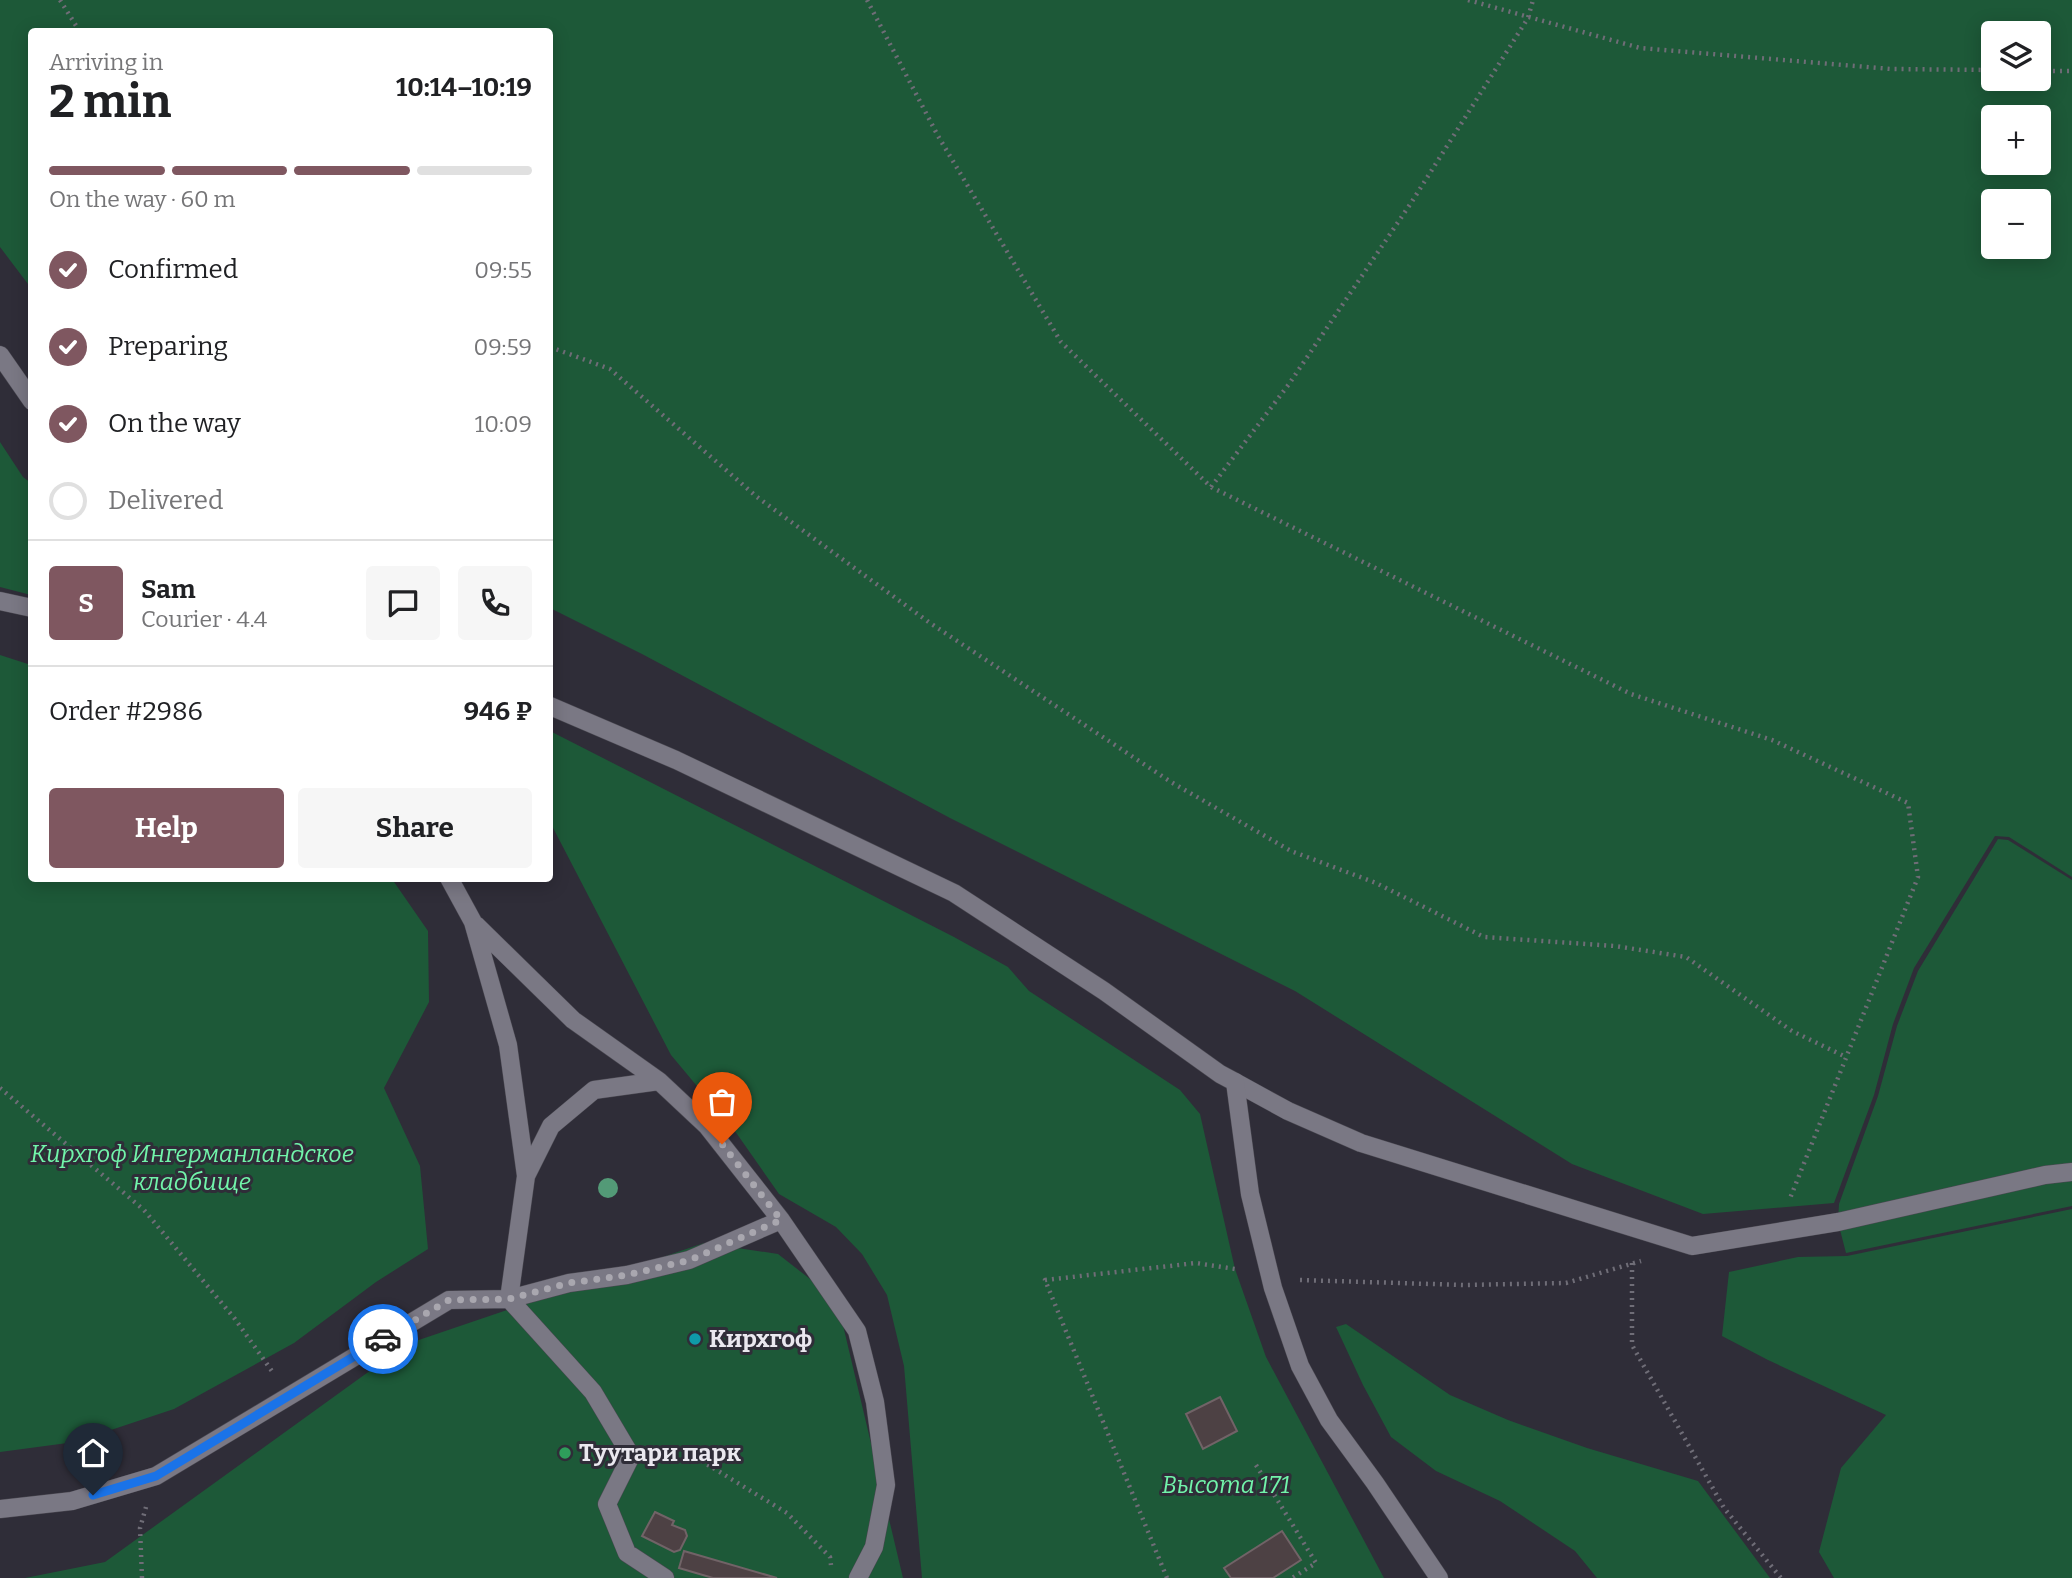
<!DOCTYPE html>
<html lang="en">
<head>
<meta charset="utf-8">
<style>
	body { margin:0; font-family:Bitter,serif; background:#f6f6f6; color:#202124; height:100vh; display:flex; flex-direction:column; font-size:26px; white-space:nowrap }
	* { box-sizing:border-box; margin:0 }
	p { font-size:23px; color:#757577 }
	.icon { flex:none; width:38px; height:38px; fill:none; stroke:currentColor; stroke-width:2; stroke-linecap:round; stroke-linejoin:round }
	.map { position:relative; flex:1; overflow:hidden }
	.details { position:absolute; left:28px; top:28px; width:525px; height:854px; display:flex; flex-direction:column; background:#fff; border-radius:7px; box-shadow:0 4px 18px #0003 }
	.details>* { flex:none }
	.buttons { position:absolute; left:1981px; top:21px; display:grid; gap:14px }
	.buttons a { display:grid; place-items:center; width:70px; height:70px; border-radius:7px; background:#fff; box-shadow:0 4px 18px #0003; font-size:35px }
	.pin { position:absolute; display:grid; place-items:center; width:60px; height:60px; color:#fff; margin:-72px -30px; border-radius:50% 50% 50% 0; rotate:-45deg; box-shadow:0 0 7px #0007 }
	.pin .icon { rotate:45deg }
	.courier { position:absolute; display:grid; place-items:center; width:70px; height:70px; margin:-35px; border:5px solid #1a73e8; border-radius:50%; background:#fff; color:#222; box-shadow:0 2px 9px #0007 }
	.headline em { font-style:normal; font-weight:700 }
	.headline div { display:flex; flex-direction:column-reverse }
	.headline { display:flex; align-items:center; justify-content:space-between; height:119px; padding:0 21px }
	h1 { font-size:46px; font-weight:700; line-height:52px }
	.bar { display:grid; grid-template-columns:repeat(4,1fr); gap:10px 7px; align-content:center; height:84px; padding:0 21px }
	.bar i { height:9px; border-radius:5px; background:#e0e0e0 }
	.bar .current { background:#7f5760 }
	.bar p { grid-column:span 4 }
	.line { display:flex; align-items:center; gap:18px; padding:0 21px; border-top:2px solid #e0e0e0 }
	.line div { flex:1 }
	.round { display:grid; place-items:center; flex:none; width:74px; height:74px; border-radius:7px; background:#f6f6f6 }
	ol { padding:0 21px; list-style:none }
	li { display:flex; align-items:center; gap:21px; height:77px }
	li p { margin-inline-start:auto }
	li .icon { padding:7px; border-radius:50%; background:#7f5760; color:#fff; stroke-width:4 }
	li:last-child { color:#757577 }
	li i { width:38px; height:38px; border:4px solid #e0e0e0; border-radius:50% }
	.action { display:flex; gap:14px; margin-top:auto; padding:14px 21px }
	.action a { flex:1; height:80px; border-radius:7px; background:#7f5760; color:#fff; font-size:28px; font-weight:700; line-height:80px; text-align:center }
	.action a+a { background:#f6f6f6; color:#202124 }
	.map>svg:first-child { display:block }
	.green { fill:#1d5938; fill-rule:evenodd }
	.building { fill:#4d4144; stroke:#716367; stroke-width:2 }
	.lines { fill:none; stroke-linecap:round; stroke-linejoin:round }
	.lane-casing { stroke:#4a4851; stroke-width:19 }
	.street-casing { stroke:#4a4851; stroke-width:19 }
	.path { stroke:#6f6d77; stroke-width:4.5; stroke-dasharray:2 5; stroke-linecap:butt }
	.lane { stroke:#7a7884; stroke-width:18 }
	.street { stroke:#7a7884; stroke-width:18 }
	.tree { fill:#539a77 }
	.done { stroke:#a9a7af; stroke-width:7; stroke-dasharray:0 12.6 }
	.route { stroke:#1a73e8; stroke-width:9 }
	.culture-dot { fill:#0f9aa8; stroke:#2f2d38; stroke-width:2.5 }
	.leisure-dot { fill:#2e9e5b; stroke:#2f2d38; stroke-width:2.5 }
	.labels { text-anchor:middle; dominant-baseline:central; stroke-width:6; stroke-linejoin:round; paint-order:stroke }
	.park-label { font-size:24px; font-style:italic; fill:#71f4aa; stroke:#2f2d38 }
	.poi-label { font-size:24px; font-weight:bold; fill:#eae8ef; stroke:#2f2d38; text-anchor:start }
</style>
</head>
<body>
<div class="map">
<svg width="2072" height="1578" viewBox="0 0 2072 1578">
	<rect width="100%" height="100%" fill="#2f2d38"/>
	<path class="green" d="M0,0h2072v877l-63,-40 -14,-1 -81,132 -21,56 -19,71 -40,108 -131,11 -131,-50 -277,-173 -345,-173 -308,-164 -92,-46v-576h-518l-1,256 -31,-41zM1993,33h46v46h-46zM1993,117h46v46h-46zM1993,201h46v46h-46z
		M0,442l23,35 8,6v112l-31,-8z
		M0,655l31,10 1,213 360,1 36,52 1,71 -45,86 36,78 8,83 -52,33 -82,61 -120,66 -99,33 -75,10z
		M550,731l404,206 54,30 21,24 151,99 20,24 35,155 31,88 118,221h-462l-18,-212 -17,-71 -25,-41 -26,-27 -57,-33 -42,-60 -66,-79 -121,-233z
		M1998,839l10,1 64,40v326l-226,47 -8,-31 1,-18 39,-108 19,-70 21,-55z
		M2072,1209v369h-238l-15,-26 22,-84 45,-53 -118,-55 -46,-24 7,-64 69,-15 49,-1z
		M704,1243l74,11 59,46 66,278h-878l80,-16 302,-218z
		M1346,1324l104,71 58,25 79,28 111,33 72,97h-173l-22,-27 -75,-50 -64,-30 -45,-34 -28,-52 -27,-58z"/>
	<path class="building" d="M1220,1397l17,34 -34,18 -17,-35z
		M655,1512l19,9 -2,4 13,5 2,6 -7,14 -6,2 -32,-16z
		M1282,1531l19,29 -28,18h-42l-7,-10z
		M684,1551l93,27h-64l-34,-10z"/>
	<g class="lines">
		<g class="lane-casing">
			<path id="lane" d="M0,601l32,7
				M449,878l24,44 35,123 18,131 -17,123 60,-16 58,-8 62,-15 92,-40 -74,-94 -48,-45 -65,9 -43,36 -25,50
				M476,925l97,95 86,61
				M1235,1082l53,29 73,32 331,103 146,-24 207,-47 27,-3
				M781,1220l76,111 18,71 11,83 -12,62 -16,31
				M0,1509l72,-8 84,-25 293,-176 60,-1 84,93 38,64 -24,48 20,49 38,25"/>
		</g>
		<g class="street-casing">
			<path id="street" d="M0,355l32,46
				M550,706l126,54 278,133 150,98 116,83 15,8 15,112 23,94 27,78 29,54 46,63 64,95"/>
		</g>
		<path class="path" d="M60,0l20,32
			M867,0l71,136 123,206 150,145 420,207 141,46 136,63 10,74 -129,324
			M1468,0l172,48 251,21 102,1
			M2039,71h33
			M550,347l60,22 147,128 173,126 241,159 120,69 85,32 108,54 131,9 71,11 106,74 54,26
			M1211,487l78,-103 122,-181 117,-185 5,-18
			M0,1088l144,122 91,109 39,55
			M1632,1263v82l92,163 57,70
			M1300,1280l164,5 102,-2 75,-22
			M656,1453l26,-4 105,64 43,44 1,8
			M1256,1465l60,98 -24,15
			M142,1578l-2,-50 6,-21
			M1167,1578l-122,-298 151,-17 39,6"/>
		<use href="#lane" class="lane"/>
		<use href="#street" class="street"/>
	</g>
	<circle class="tree" cx="608" cy="1188" r="10"/>
	<g class="lines">
		<path class="done" d="M383,1339l66,-39 60,-1 60,-16 58,-8 63,-15 91,-40 -59,-76"/>
		<path class="route" d="M93,1495l63,-19 227,-137"/>
	</g>
	<circle class="culture-dot" cx="695" cy="1339" r="7"/>
	<circle class="leisure-dot" cx="565" cy="1453" r="7"/>
	<g class="labels">
		<g class="park-label">
			<text x="192" y="1154">Кирхгоф Ингерманландское<tspan x="192" dy="28">кладбище</tspan></text>
			<text x="1226" y="1485">Высота 171</text>
		</g>
		<g class="poi-label">
			<text x="709" y="1339">Кирхгоф</text>
			<text x="579" y="1453">Туутари парк</text>
		</g>
	</g>
</svg>
<div class="buttons">
<a><svg class="icon" aria-label="layers" viewBox="0 0 24 24"><path d="M12 4l9 5-9 5-9-5zM3 14l9 5 9-5"/></svg></a>
<a>+</a>
<a>−</a>
</div>
<div class="pin" style="left:722px;top:1144px;background:#ea580c"><svg class="icon" aria-label="bag" viewBox="0 0 24 24"><path d="M5 8h14l-1 12H6zM9 8a3 3 0 0 1 6 0"/></svg></div>
<div class="pin" style="left:93px;top:1495px;background:#1f2937"><svg class="icon" aria-label="home" viewBox="0 0 24 24"><path d="M3 11l9-7 9 7M6 9v11h12V9"/></svg></div>
<div class="courier" style="left:383px;top:1339px"><svg class="icon" aria-label="car" viewBox="0 0 24 24"><path d="M5 17H2v-5l4-1 3-4h7l3 4 3 1v5h-3M9 17h6M6 11h13"/><circle cx="7" cy="17" r="2"/><circle cx="17" cy="17" r="2"/></svg></div>
<section class="details">
<div class="headline"><div><h1>2 min</h1><p>Arriving in</p></div><em>10:14–10:19</em></div>
<div class="bar"><i class="current"></i><i class="current"></i><i class="current"></i><i></i><p>On the way · 60 m</p></div>
<ol>
<li><svg class="icon" aria-label="check" viewBox="0 0 24 24"><path d="M5 12l5 5 9-10"/></svg>Confirmed<p>09:55</p></li>
<li><svg class="icon" aria-label="check" viewBox="0 0 24 24"><path d="M5 12l5 5 9-10"/></svg>Preparing<p>09:59</p></li>
<li><svg class="icon" aria-label="check" viewBox="0 0 24 24"><path d="M5 12l5 5 9-10"/></svg>On the way<p>10:09</p></li>
<li><i></i>Delivered</li>
</ol>
<div class="line" style="height:126px"><b class="round" style="background:#7f5760;color:#fff">S</b><div><b>Sam</b><p>Courier · 4.4</p></div><a class="round"><svg class="icon" aria-label="chat" viewBox="0 0 24 24"><path d="M4 5h16v11H9l-5 4z"/></svg></a><a class="round"><svg class="icon" aria-label="phone" viewBox="0 0 24 24"><path d="M5 4h4l2 5-3 2q2 4 5 5l2-3 5 2v4C11 20 4 13 5 4z"/></svg></a></div>
<div class="line" style="height:91px"><div>Order #2986</div><b>946 ₽</b></div>
<div class="action"><a>Help</a><a>Share</a></div>
</section>
</div>
</body>
</html>
